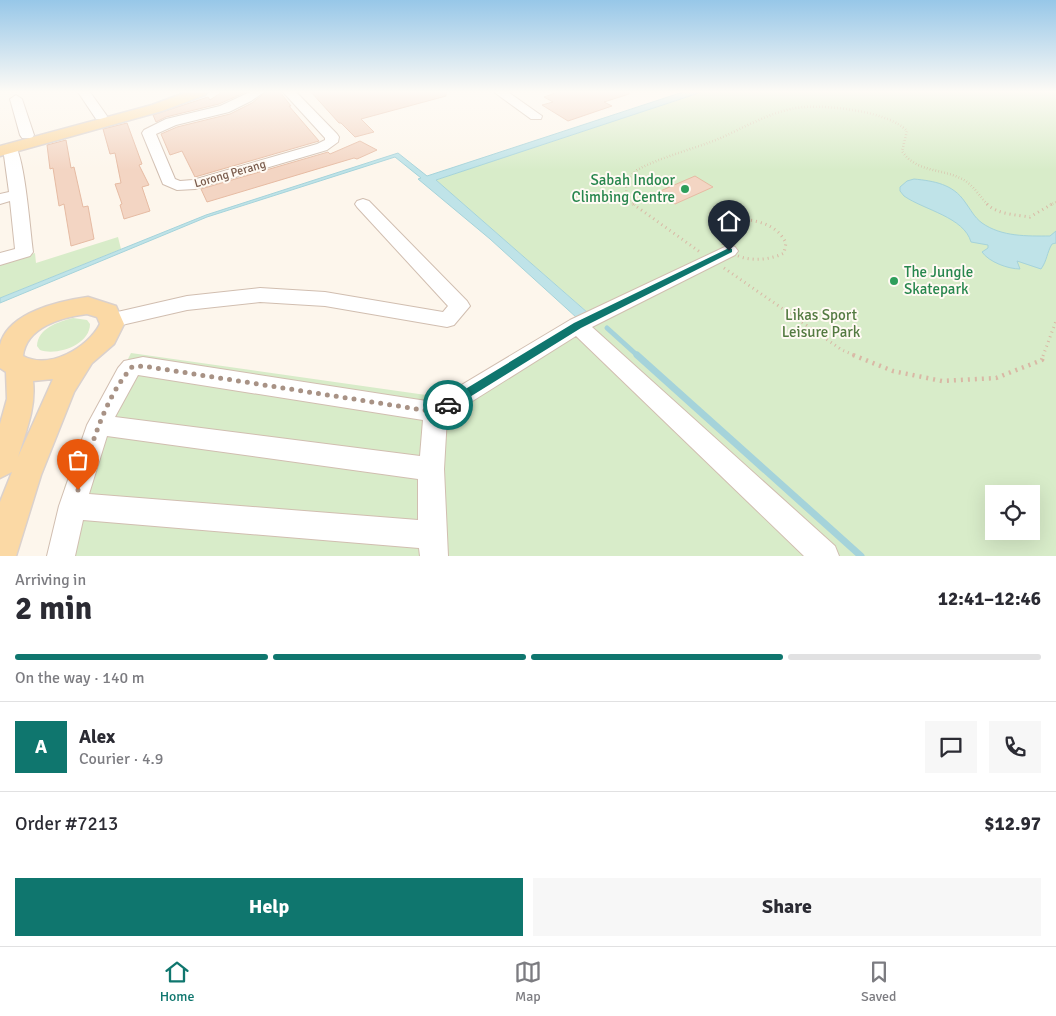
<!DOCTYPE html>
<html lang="en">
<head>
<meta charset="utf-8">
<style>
	body { margin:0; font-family:Signika,sans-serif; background:#f7f7f7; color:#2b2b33; height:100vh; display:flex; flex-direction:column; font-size:19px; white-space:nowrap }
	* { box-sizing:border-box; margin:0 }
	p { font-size:16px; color:#7c7c81 }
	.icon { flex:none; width:28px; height:28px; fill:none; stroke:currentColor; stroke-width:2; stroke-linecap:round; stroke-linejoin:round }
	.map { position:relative; height:556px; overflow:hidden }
	.details { display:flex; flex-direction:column; background:#fff; flex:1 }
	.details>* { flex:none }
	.buttons { position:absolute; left:985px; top:485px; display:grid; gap:10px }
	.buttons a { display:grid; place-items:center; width:55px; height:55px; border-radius:0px; background:#fff; box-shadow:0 5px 20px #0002; font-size:25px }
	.pin { position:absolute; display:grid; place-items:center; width:42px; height:42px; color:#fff; margin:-51px -21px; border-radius:50% 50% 50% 0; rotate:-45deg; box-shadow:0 0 5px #0007 }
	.pin .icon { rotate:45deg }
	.courier { position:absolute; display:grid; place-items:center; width:50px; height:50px; margin:-25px; border:4px solid #0f766e; border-radius:50%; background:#fff; color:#222; box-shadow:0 1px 6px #0007 }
	.overview em { font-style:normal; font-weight:700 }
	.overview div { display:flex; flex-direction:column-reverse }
	.overview { display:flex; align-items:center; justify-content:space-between; height:85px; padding:0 15px }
	h1 { font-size:32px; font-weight:700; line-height:38px }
	.bar { display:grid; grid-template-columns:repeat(4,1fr); gap:8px 5px; align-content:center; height:60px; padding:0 15px }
	.bar i { height:6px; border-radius:4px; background:#e1e1e2 }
	.bar .active { background:#0f766e }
	.bar p { grid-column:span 4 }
	.line { display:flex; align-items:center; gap:12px; padding:0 15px; border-top:1px solid #e1e1e2 }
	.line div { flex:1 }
	.round { display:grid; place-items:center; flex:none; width:52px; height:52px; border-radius:0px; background:#f7f7f7 }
	.action { display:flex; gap:10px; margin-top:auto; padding:10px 15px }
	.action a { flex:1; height:58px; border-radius:0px; background:#0f766e; color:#fff; font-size:20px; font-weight:700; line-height:58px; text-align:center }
	.action a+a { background:#f7f7f7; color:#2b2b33 }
	.menu { display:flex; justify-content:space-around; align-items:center; height:70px; border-top:1px solid #e1e1e2; background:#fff; font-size:14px; color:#7c7c81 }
	.menu a { display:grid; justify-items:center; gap:2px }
	.menu .active { color:#0f766e }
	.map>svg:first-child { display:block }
	.green { fill:#d8ecc9; fill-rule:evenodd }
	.water { fill:#bfe3e8; stroke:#a5d3da }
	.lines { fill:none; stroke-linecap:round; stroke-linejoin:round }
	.stream-far1 { stroke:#a5d3da; stroke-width:5 }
	.stream { stroke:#a5d3da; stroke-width:7 }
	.building { fill:#f3d5c3; stroke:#e6bba3 }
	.minor-casing { stroke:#d1beb0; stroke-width:2 }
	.major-casing { stroke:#dad1cd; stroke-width:3 }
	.path-far2 { stroke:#d9b8a5; stroke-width:2.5; stroke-dasharray:0.5 2.5; stroke-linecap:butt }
	.path-far1 { stroke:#d9b8a5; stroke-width:3; stroke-dasharray:1 4; stroke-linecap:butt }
	.path { stroke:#d9b8a5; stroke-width:4.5; stroke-dasharray:2 5; stroke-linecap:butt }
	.minor { fill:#fff; fill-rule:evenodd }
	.major { fill:#fbd9a5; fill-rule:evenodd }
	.route { fill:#0f766e }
	.done { stroke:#a89285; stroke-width:5; stroke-dasharray:0 9 }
	.leisure-dot { fill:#2e9e5b; stroke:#fffaf3; stroke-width:2 }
	.labels { text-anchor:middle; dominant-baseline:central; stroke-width:4; stroke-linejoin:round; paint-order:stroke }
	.far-street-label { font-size:12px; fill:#7a5c4d; stroke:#fffaf3 }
	.leisure-label { font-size:15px; fill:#27864d; stroke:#fffaf3; text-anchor:end }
	.park-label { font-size:15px; fill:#537a41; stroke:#fffaf3 }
</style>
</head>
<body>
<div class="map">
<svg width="1056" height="556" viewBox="0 0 1056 556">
	<rect width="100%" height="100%" fill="#fdf6ec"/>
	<path class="green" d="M702,92h354v464h-1006l15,-71 66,-132 309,44 147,-85 -151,-132zM994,494h37v37h-37z
		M118,237l3,12 -121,49v-34l35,-11 1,10z
		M73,318l14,2 3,4c0,21 -33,32 -50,26l-3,-4c1,-18 21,-24 36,-28z"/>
	<path class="water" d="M683,92h19l-266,88 152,133 -11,5 -87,-79 -72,-60 3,-1 -26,-21 -188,60 -207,86v-5l206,-83 192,-62 29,23z
		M914,179c20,2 39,5 51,23 6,8 9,15 17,21 20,14 45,13 68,13l6,-5v12l-4,1c-5,8 -5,17 -11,25l-24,-8 3,8c-12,0 -31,-7 -38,-17l6,-4v-3l-17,-3c-7,-25 -47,-32 -67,-46l-4,-5v-4l7,-6z"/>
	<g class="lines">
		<path class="stream-far1" d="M607,328l31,28"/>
		<path class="stream" d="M637,355l224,201"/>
	</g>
	<path class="building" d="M222,92h24l-27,12 -53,13 -10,5 -3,-7 55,-18 2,3z
		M266,92h14l11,14h-2l30,35 -124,36 -13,-26 -12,4 -9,-21 16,-7 53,-13 22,-11z
		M311,92h135v4l-85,23 13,13 -19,5 -14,-14h-2z
		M558,92h71v2l-25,8 8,4 -44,15 -26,-16 11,-3 -9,-5z
		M127,123l15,41 -3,1 10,20 -7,2 8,24 -26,8 -4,-14 2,-1 -7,-20 6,-1 -6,-30 -5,1 -7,-25z
		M66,140l5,28 3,-1 9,40 5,-1 6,33 -23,7 -7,-42 -5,2 -6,-38 -3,1 -3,-24z
		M360,141l17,9 -20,9 -3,-1 -147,44 -6,-13 127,-37 2,2z
		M695,176l18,11 -38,17 -17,-12z"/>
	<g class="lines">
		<g class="minor-casing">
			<path id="minor" d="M78,92h12l17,24 -1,3h-10z
				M250,92h14l-13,9 -22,11 -53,13 -20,9 19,45 5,2 13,-1 124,-36 8,-4v-2l-42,-46h13l41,42 2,3 -1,5 -11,8 -132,39 -18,1 -14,-6 -21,-51 2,-3 22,-11 54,-13z
				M494,92h14l34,24 -1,3h-10z
				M16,95l6,4 12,36 -2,3h-10l-2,-3 -10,-36z
				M10,144l5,1c10,15 15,85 18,107l-3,4 -30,9v-12l15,-4 -5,-48 -10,3v-10l9,-2 -6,-44 2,-3z
				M363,199l6,2 98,100 3,5 -16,19 -7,2 -122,-21 -65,-4 -73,8 -74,17 -7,-2 -3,-5 3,-5 7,-2 74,-17 73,-8 65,4 118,20 5,-6 -91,-99 -2,-3 2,-3z
				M729,245l6,2 3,4 -3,4 -143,72 243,219 4,10h-35l-228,-220 -129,81 -3,52 4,87h-28l-1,-8 -336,-28 -8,36h-28l12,-50 28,-81 31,-57 6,-7 19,-4 290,45 137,-82zM138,375l285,45 -3,36 -305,-39zM107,436l311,43v41l-329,-26z"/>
		</g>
		<g class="major-casing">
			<path id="major" d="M187,92h20l-2,3 -43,16 -162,45v-10l152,-41z
				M88,297l28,9 8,18 -10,20 -22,19 -18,29 -33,83 -25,81h-16v-54l12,-30 -12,6v-54l7,-25 -1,-27 -6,-4c0,-7 0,-16 0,-23 8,-33 60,-44 88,-48zM87,314l10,3 3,7c-12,24 -51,46 -77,32 3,-29 39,-39 64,-42zM53,379l-35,78c8,-26 18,-49 15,-76z"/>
		</g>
		<path class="path-far2" d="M635,205l-6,-4c-5,-13 -4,-22 8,-31 24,-13 53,-20 79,-30 28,-12 58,-31 89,-33 26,-2 85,5 102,24l-5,20c14,22 41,17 62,29 9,5 17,18 24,25
			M1050,205l6,-3"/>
		<path class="path-far1" d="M633,204l67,48
			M987,204c9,10 30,11 43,13l22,-13
			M710,212l16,11
			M741,219c19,2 36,6 45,24l-2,10c-23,12 -63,8 -66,-23l8,-7z
			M724,268l118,82 14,6
			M1043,356l13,-35"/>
		<path class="path" d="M853,355l40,16 49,10 54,-3 46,-18 2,-5"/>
		<use href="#minor" class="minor"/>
		<use href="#major" class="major"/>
	</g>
	<linearGradient id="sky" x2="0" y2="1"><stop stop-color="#97c7e8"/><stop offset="0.54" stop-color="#fefbf6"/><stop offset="1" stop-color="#fefbf6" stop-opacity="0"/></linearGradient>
	<rect width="1056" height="170" fill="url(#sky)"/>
	<path class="route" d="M729,248l3,1v3l-151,76 -129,80h-8v-6l130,-79z"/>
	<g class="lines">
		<path class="done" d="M78,490c12,-40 26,-92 54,-123l11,-1 293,46 12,-7"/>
	</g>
	<g class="leisure-dot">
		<circle cx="685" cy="189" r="5"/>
		<circle cx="894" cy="281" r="5"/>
	</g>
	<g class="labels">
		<g class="far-street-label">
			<text transform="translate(230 174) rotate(-16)">Lorong Perang</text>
		</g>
		<g class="leisure-label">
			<text x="675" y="180">Sabah Indoor<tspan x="675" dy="17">Climbing Centre</tspan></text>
			<text x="904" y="272" text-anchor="start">The Jungle<tspan x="904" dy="17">Skatepark</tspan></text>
		</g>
		<g class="park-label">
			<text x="821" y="315">Likas Sport<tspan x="821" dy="17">Leisure Park</tspan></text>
		</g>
	</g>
</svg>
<div class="buttons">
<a><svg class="icon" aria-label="locate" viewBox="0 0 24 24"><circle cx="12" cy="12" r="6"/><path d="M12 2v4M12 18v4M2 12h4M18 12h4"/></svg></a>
</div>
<div class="pin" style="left:78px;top:490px;background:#ea580c"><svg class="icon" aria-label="bag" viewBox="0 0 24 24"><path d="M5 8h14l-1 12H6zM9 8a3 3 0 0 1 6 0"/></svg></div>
<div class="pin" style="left:729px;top:251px;background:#1f2937"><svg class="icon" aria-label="home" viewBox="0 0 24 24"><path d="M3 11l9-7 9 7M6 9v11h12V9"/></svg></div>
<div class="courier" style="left:448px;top:405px"><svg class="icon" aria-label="car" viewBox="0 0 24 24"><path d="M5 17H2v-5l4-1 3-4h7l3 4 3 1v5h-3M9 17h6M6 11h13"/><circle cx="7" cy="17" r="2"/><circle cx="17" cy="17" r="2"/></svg></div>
</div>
<section class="details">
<div class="overview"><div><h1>2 min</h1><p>Arriving in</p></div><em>12:41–12:46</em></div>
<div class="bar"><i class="active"></i><i class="active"></i><i class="active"></i><i></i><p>On the way · 140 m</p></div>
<div class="line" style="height:90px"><b class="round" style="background:#0f766e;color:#fff">A</b><div><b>Alex</b><p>Courier · 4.9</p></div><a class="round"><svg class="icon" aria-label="chat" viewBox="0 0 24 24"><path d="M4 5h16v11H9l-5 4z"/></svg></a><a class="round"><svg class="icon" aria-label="phone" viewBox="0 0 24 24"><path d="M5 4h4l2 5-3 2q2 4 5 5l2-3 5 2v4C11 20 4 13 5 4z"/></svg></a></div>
<div class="line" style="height:65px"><div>Order #7213</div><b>$12.97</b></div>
<div class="action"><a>Help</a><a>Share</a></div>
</section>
<nav class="menu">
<a class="active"><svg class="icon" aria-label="home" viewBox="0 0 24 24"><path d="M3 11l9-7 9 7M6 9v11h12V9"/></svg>Home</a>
<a><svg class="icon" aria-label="map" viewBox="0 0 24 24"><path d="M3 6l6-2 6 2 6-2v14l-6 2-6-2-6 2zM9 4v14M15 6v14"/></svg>Map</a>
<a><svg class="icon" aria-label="saved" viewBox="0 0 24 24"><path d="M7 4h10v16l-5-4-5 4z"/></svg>Saved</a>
</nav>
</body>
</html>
